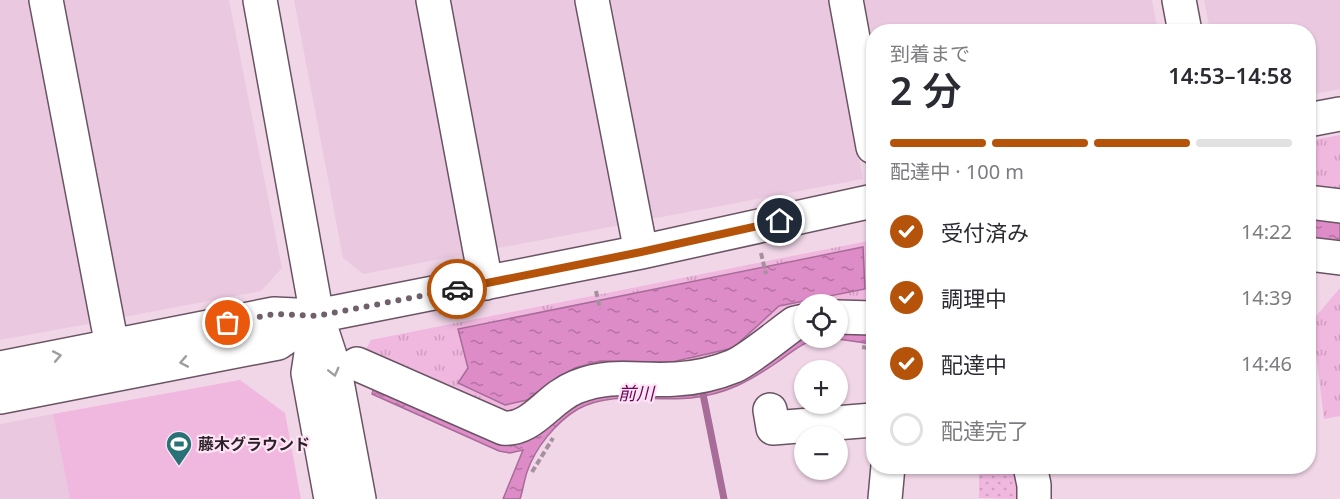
<!DOCTYPE html>
<html lang="ja">
<head>
<meta charset="utf-8">
<style>
	body { margin:0; font-family:"Noto Sans","Noto Sans JP",sans-serif; background:#f7f7f7; color:#2b2b33; height:100vh; display:flex; flex-direction:column; font-size:22px; white-space:nowrap }
	* { box-sizing:border-box; margin:0 }
	p { font-size:20px; color:#7c7c81 }
	.icon { flex:none; width:33px; height:33px; fill:none; stroke:currentColor; stroke-width:2; stroke-linecap:round; stroke-linejoin:round }
	.map { position:relative; flex:1; overflow:hidden }
	.drawer { position:absolute; left:866px; top:24px; width:450px; height:450px; display:flex; flex-direction:column; background:#fff; border-radius:24px; box-shadow:0 2px 4px #0004 }
	.drawer>* { flex:none }
	.tools { position:absolute; left:794px; top:294px; display:grid; gap:12px }
	.tools a { display:grid; place-items:center; width:54px; height:54px; border-radius:50%; background:#fff; box-shadow:0 2px 4px #0004; font-size:30px }
	.pin { position:absolute; display:grid; place-items:center; width:51px; height:51px; color:#fff; margin:-26px; border:3px solid #fff; border-radius:50%; box-shadow:0 2px 6px #0007 }
	.courier { position:absolute; display:grid; place-items:center; width:60px; height:60px; margin:-30px; border:4px solid #b45309; border-radius:50%; background:#fff; color:#222; box-shadow:0 2px 8px #0007 }
	.head em { font-style:normal; font-weight:600 }
	.head div { display:flex; flex-direction:column-reverse }
	.head { display:flex; align-items:center; justify-content:space-between; height:102px; padding:0 24px }
	h1 { font-size:39px; font-weight:600; line-height:45px }
	.bar { display:grid; grid-template-columns:repeat(4,1fr); gap:9px 6px; align-content:center; height:72px; padding:0 24px }
	.bar i { height:8px; border-radius:4px; background:#e1e1e2 }
	.bar .selected { background:#b45309 }
	.bar p { grid-column:span 4 }
	ol { padding:0 24px; list-style:none }
	li { display:flex; align-items:center; gap:18px; height:66px }
	li p { margin-inline-start:auto }
	li .icon { padding:6px; border-radius:50%; background:#b45309; color:#fff; stroke-width:4 }
	li:last-child { color:#7c7c81 }
	li i { width:33px; height:33px; border:3px solid #e1e1e2; border-radius:50% }
	.map>svg:first-child { display:block }
	.built { fill:#eac9e0 }
	.grass { fill:url(#grass-tufts) }
	.garden { fill:url(#garden-dots) }
	.pitch { fill:#f0b7df }
	.water { fill:url(#water-ripples); stroke:#a86c98; stroke-width:1.5 }
	.lines { fill:none; stroke-linecap:round; stroke-linejoin:round }
	.stream { stroke:#a86c98; stroke-width:7 }
	.minor-casing { stroke:#6a5464; stroke-width:36 }
	.path { stroke:#a5919e; stroke-width:4; stroke-dasharray:6 3; stroke-linecap:butt }
	.minor { stroke:#fff; stroke-width:33 }
	.oneway { stroke:#a09b9e }
	.done { stroke:#70606b; stroke-width:6; stroke-dasharray:0 10.8 }
	.route { stroke:#b45309; stroke-width:8 }
	.labels { text-anchor:middle; dominant-baseline:central; stroke-width:4.5; stroke-linejoin:round; paint-order:stroke }
	.poi-label { font-size:16px; font-weight:bold; fill:#2b2128; stroke:#fee3f5; text-anchor:start }
	.water-label { font-size:18px; font-style:italic; fill:#6d065b; stroke:#fee3f5 }
</style>
</head>
<body>
<div class="map">
<svg width="1340" height="499" viewBox="0 0 1340 499">
	<defs>
		<pattern id="grass-tufts" width="24" height="20" patternUnits="userSpaceOnUse" patternTransform="scale(1.5)"><rect width="24" height="20" fill="#f0b7df"/><path d="M3 7l-1-3M5 7V3M7 7l1-3M15 17l-1-3M17 17v-4M19 17l1-3" fill="none" stroke="#ce9dbf"/></pattern>
		<pattern id="garden-dots" width="8" height="8" patternUnits="userSpaceOnUse" patternTransform="scale(1.5)"><rect width="8" height="8" fill="#f0b7df"/><path d="M2 2h.1M6 6h.1" fill="none" stroke="#ce9dbf" stroke-width="1.8" stroke-linecap="round"/></pattern>
		<pattern id="water-ripples" width="26" height="14" patternUnits="userSpaceOnUse" patternTransform="scale(1.5)"><rect width="26" height="14" fill="#de8cc8"/><path d="M2 4q2-2 4 0t4 0M15 11q2-2 4 0t4 0" fill="none" stroke="#b472a2"/></pattern>
	</defs>
	<rect width="100%" height="100%" fill="#f1d6e8"/>
	<path class="built" d="M0,0h33l60,323 -93,17z
		M62,0h167l53,268 -21,23 -137,26z
		M294,0h126l47,254 -104,20 -20,-16z
		M446,0h134l41,225 -128,24z
		M611,0h219l33,179 -212,40z
		M858,0h294l6,31 -285,1v46z
		M1204,0h136v89l-32,6v-63l-98,-1z
		M53,414l17,85h-70v-75z"/>
	<path class="grass" d="M1340,135v63l-32,-3v-54z
		M873,240v73l-36,-9h-33v10l-68,43 -222,65 -152,-66 9,-16z
		M1340,288v128l-16,3 -12,-98z"/>
	<path class="garden" d="M979,467h42l2,32 -44,-1z"/>
	<path class="pitch" d="M240,380l45,33 16,86h-231l-17,-85z"/>
	<path class="water" d="M1308,216l32,4v22l-32,-4z
		M863,247l2,42 -86,17 -46,42 -61,14 -72,-1 -25,7 -28,16 -20,16 -22,5 -47,-22 10,-15 -10,-39z
		M837,325l36,2v17c-19,-2 -40,-8 -59,-4 -13,3 -25,14 -35,21 -29,20 -52,33 -88,37 -37,4 -79,-8 -113,11 -22,13 -43,39 -51,63 -3,9 -4,18 -7,27h-17l20,-49 -13,3 -11,-2 -127,-57 3,-10 121,56 64,-37 76,-19 161,-54 7,8h33z"/>
	<g class="lines">
		<path class="stream" d="M702,389l22,110"/>
		<g class="minor-casing">
			<path id="minor" d="M46,0l66,346
				M260,0l57,316 18,55 24,128
				M433,0l53,283
				M592,0l49,252
				M846,0l27,147
				M1179,0l6,32
				M1308,120l32,-6
				M1308,202l32,4
				M1308,254l32,4
				M837,317l36,1
				M316,321l-8,52 23,126
				M357,364l146,64c29,3 45,-30 73,-41 38,-15 63,-5 100,-8 19,-1 41,-6 58,-13 17,-8 44,-31 61,-43l9,-2
				M0,368l274,-54 43,2 324,-64 232,-51
				M0,397l278,-54 39,-27
				M770,410l3,18 100,-8
				M1030,466l4,19v14
				M885,499l3,-33"/>
		</g>
		<path class="path" d="M761,253l5,21
			M596,291l4,18
			M862,347l11,2
			M532,472l21,-34"/>
		<use href="#minor" class="minor"/>
	</g>
	<defs><path id="oneway-chevron" d="M-2-3.5L2.5 0L-2 3.5" fill="none" stroke-width="1.6" stroke-linecap="round" stroke-linejoin="round" transform="scale(1.5)"/></defs>
	<g class="oneway">
		<use href="#oneway-chevron" transform="translate(57 356) rotate(-11)"/>
		<use href="#oneway-chevron" transform="translate(184 362) rotate(169)"/>
		<use href="#oneway-chevron" transform="translate(334 372) rotate(76)"/>
	</g>
	<g class="lines">
		<path class="done" d="M228,323l46,-9 43,2 140,-27"/>
		<path class="route" d="M457,289l184,-37 139,-31"/>
	</g>
	<defs>
		<g id="stadium-pin" transform="scale(1.35)"><path d="M0 17L-7.5 6A9.5 9.5 0 1 1 7.5 6Z" fill="#287277" stroke="#fee3f5"/><path d="M0-5a6.5 5 0 1 0 0 10a6.5 5 0 1 0 0-10ZM-3.5-1.8h7v3.6h-7Z" fill="#fff"/></g>
	</defs>
	<g fill-rule="evenodd">
		<use href="#stadium-pin" x="179" y="444"/>
	</g>
	<g class="labels">
		<g class="poi-label">
			<text x="198" y="444">藤木グラウンド</text>
		</g>
		<g class="water-label">
			<text x="636" y="393">前川</text>
		</g>
	</g>
</svg>
<div class="tools">
<a><svg class="icon" aria-label="locate" viewBox="0 0 24 24"><circle cx="12" cy="12" r="6"/><path d="M12 2v4M12 18v4M2 12h4M18 12h4"/></svg></a>
<a>+</a>
<a>−</a>
</div>
<div class="pin" style="left:228px;top:323px;background:#ea580c"><svg class="icon" aria-label="bag" viewBox="0 0 24 24"><path d="M5 8h14l-1 12H6zM9 8a3 3 0 0 1 6 0"/></svg></div>
<div class="pin" style="left:780px;top:221px;background:#1f2937"><svg class="icon" aria-label="home" viewBox="0 0 24 24"><path d="M3 11l9-7 9 7M6 9v11h12V9"/></svg></div>
<div class="courier" style="left:457px;top:289px"><svg class="icon" aria-label="car" viewBox="0 0 24 24"><path d="M5 17H2v-5l4-1 3-4h7l3 4 3 1v5h-3M9 17h6M6 11h13"/><circle cx="7" cy="17" r="2"/><circle cx="17" cy="17" r="2"/></svg></div>
<section class="drawer">
<div class="head"><div><h1>2 分</h1><p>到着まで</p></div><em>14:53–14:58</em></div>
<div class="bar"><i class="selected"></i><i class="selected"></i><i class="selected"></i><i></i><p>配達中 · 100 m</p></div>
<ol>
<li><svg class="icon" aria-label="check" viewBox="0 0 24 24"><path d="M5 12l5 5 9-10"/></svg>受付済み<p>14:22</p></li>
<li><svg class="icon" aria-label="check" viewBox="0 0 24 24"><path d="M5 12l5 5 9-10"/></svg>調理中<p>14:39</p></li>
<li><svg class="icon" aria-label="check" viewBox="0 0 24 24"><path d="M5 12l5 5 9-10"/></svg>配達中<p>14:46</p></li>
<li><i></i>配達完了</li>
</ol>
</section>
</div>
</body>
</html>
